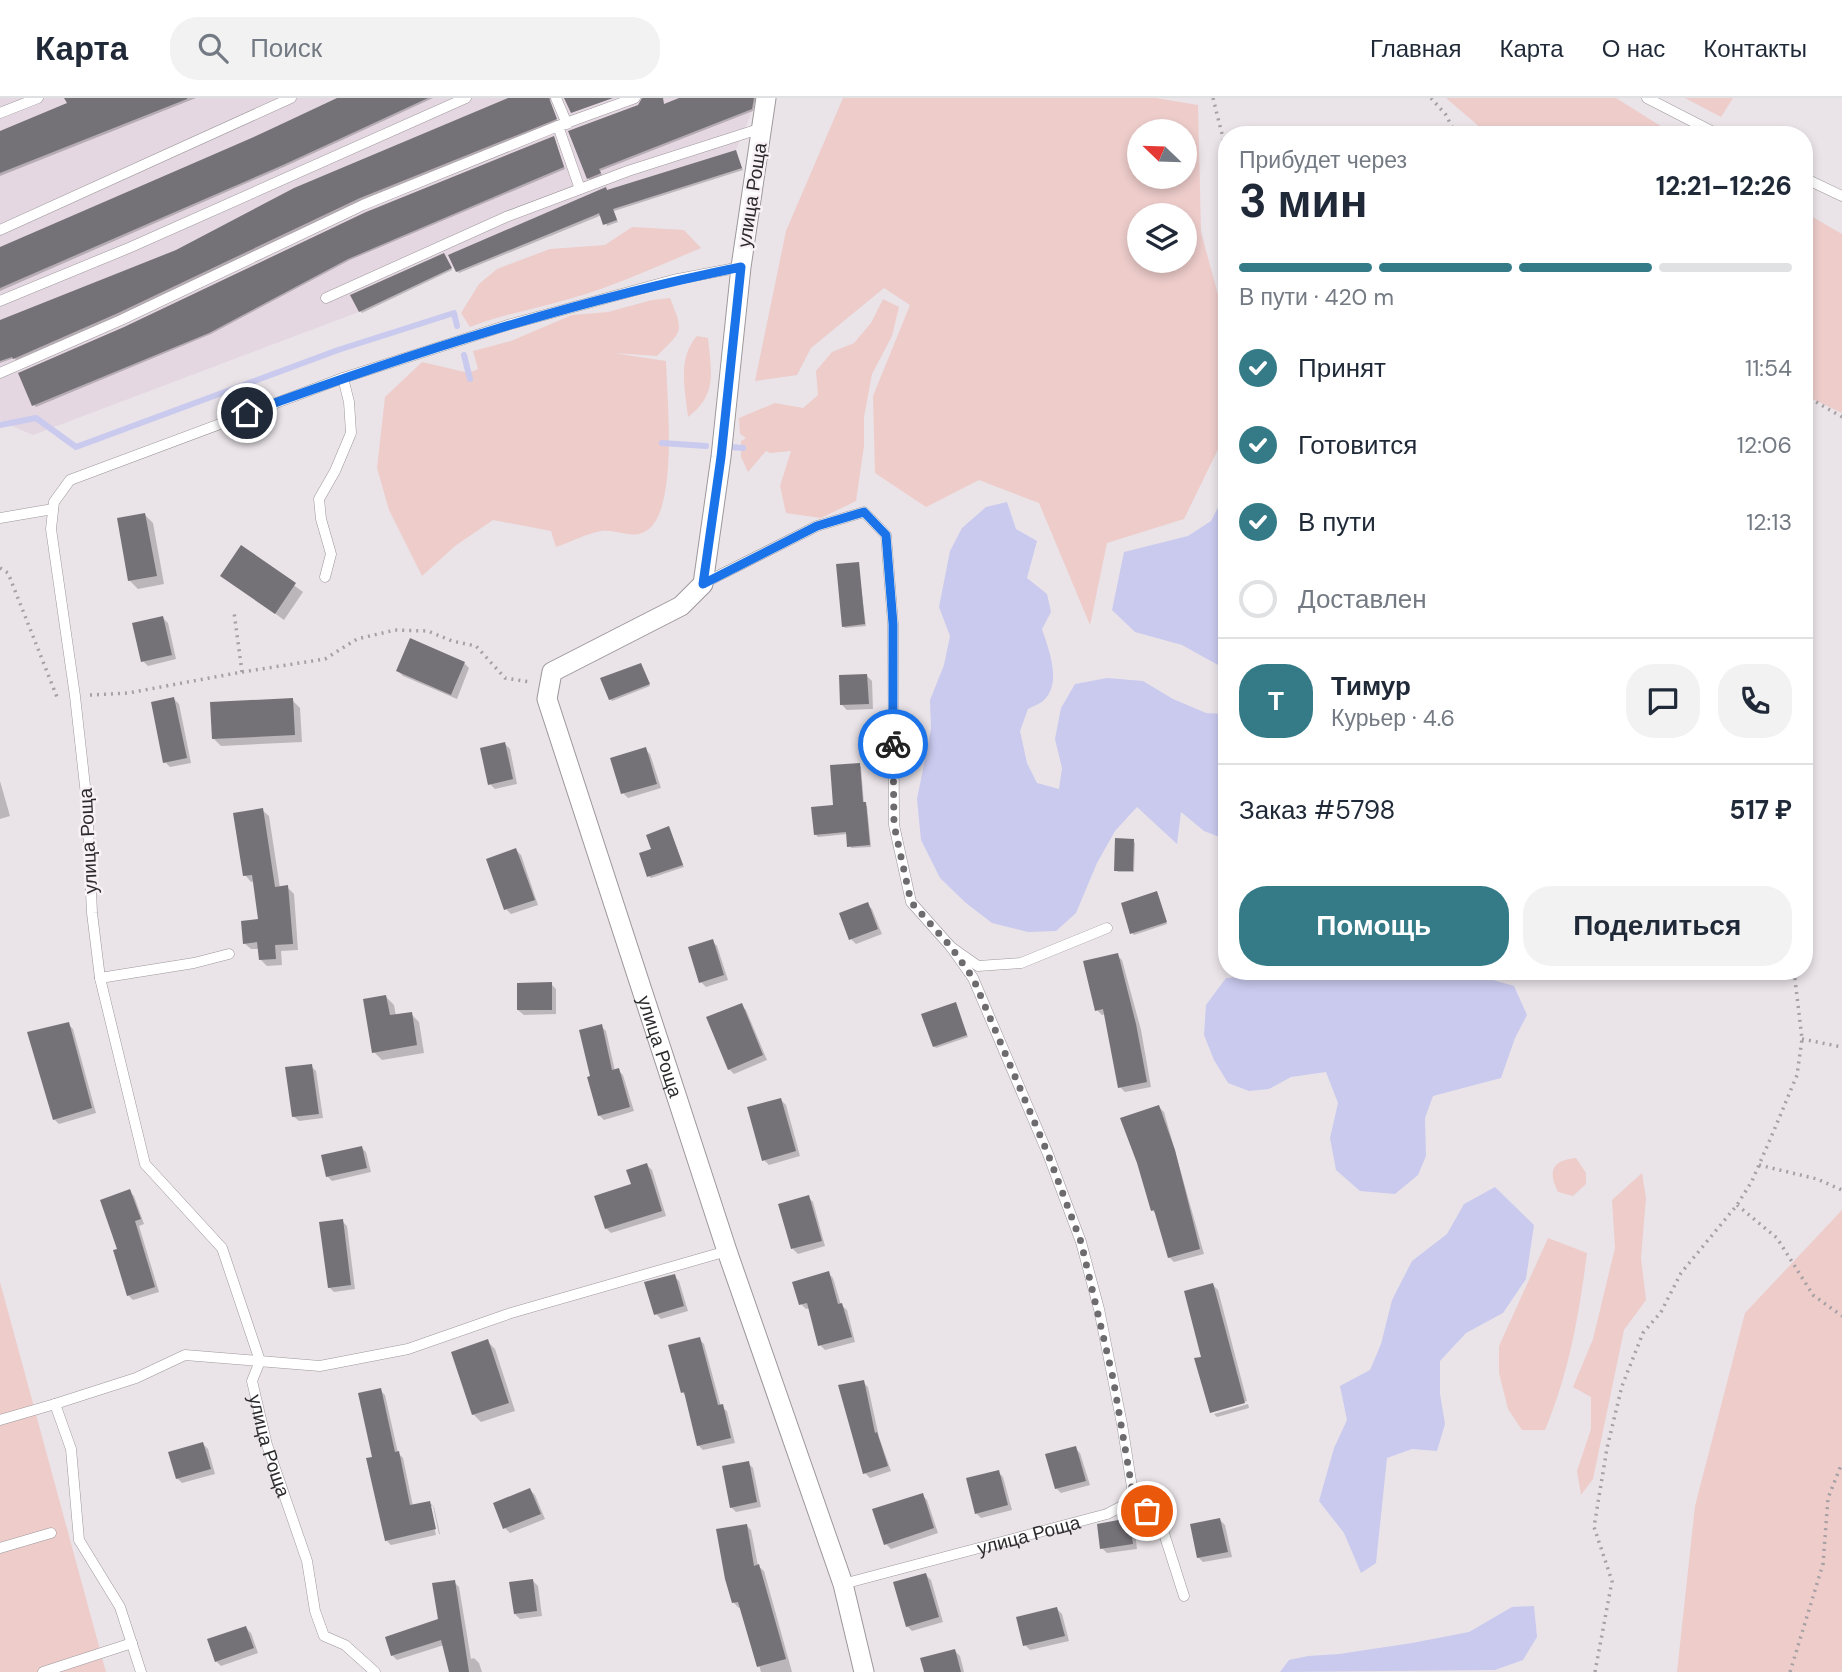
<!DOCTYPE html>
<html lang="ru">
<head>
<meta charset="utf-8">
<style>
	body { margin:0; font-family:"DM Sans",sans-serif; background:#f2f2f3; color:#1f2937; height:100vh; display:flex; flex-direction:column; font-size:26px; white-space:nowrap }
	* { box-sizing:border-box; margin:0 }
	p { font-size:23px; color:#747a83 }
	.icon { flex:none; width:38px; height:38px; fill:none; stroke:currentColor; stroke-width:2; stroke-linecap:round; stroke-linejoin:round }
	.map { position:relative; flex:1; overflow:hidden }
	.panel { position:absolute; left:1218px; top:28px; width:595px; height:854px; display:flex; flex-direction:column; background:#fff; border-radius:28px; box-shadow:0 4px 10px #0003 }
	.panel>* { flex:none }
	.needle { width:46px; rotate:293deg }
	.controls { position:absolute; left:1127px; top:21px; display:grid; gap:14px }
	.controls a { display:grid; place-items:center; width:70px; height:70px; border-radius:50%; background:#fff; box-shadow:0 4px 10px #0003; font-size:35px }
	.pin { position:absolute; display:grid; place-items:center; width:60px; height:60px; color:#fff; margin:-30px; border:4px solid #fff; border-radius:50%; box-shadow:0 2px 7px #0007 }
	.courier { position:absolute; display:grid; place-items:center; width:70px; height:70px; margin:-35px; border:5px solid #1a73e8; border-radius:50%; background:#fff; color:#222; box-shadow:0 2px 9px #0007 }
	.overview em { font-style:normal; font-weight:700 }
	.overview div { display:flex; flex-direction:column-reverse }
	.overview { display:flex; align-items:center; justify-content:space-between; height:119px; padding:0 21px }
	h1 { font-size:46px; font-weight:700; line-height:52px }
	.bar { display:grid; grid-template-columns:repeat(4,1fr); gap:10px 7px; align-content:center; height:84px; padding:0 21px }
	.bar i { height:9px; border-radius:5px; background:#e0e1e3 }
	.bar .on { background:#347b87 }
	.bar p { grid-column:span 4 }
	.line { display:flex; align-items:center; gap:18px; padding:0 21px; border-top:2px solid #e0e1e3 }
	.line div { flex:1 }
	.round { display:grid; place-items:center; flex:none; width:74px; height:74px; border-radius:28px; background:#f2f2f3 }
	ol { padding:0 21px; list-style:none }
	li { display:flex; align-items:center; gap:21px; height:77px }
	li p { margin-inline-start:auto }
	li .icon { padding:7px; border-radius:50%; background:#347b87; color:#fff; stroke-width:4 }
	li:last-child { color:#747a83 }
	li i { width:38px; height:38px; border:4px solid #e0e1e3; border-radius:50% }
	.primary-button { display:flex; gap:14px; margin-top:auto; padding:14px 21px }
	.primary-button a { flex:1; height:80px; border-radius:28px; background:#347b87; color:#fff; font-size:28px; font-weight:700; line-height:80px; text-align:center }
	.primary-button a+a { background:#f2f2f3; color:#1f2937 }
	header { display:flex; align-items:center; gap:42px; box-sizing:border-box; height:98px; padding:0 35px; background:#fff; border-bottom:2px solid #e0e1e3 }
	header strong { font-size:33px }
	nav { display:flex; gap:38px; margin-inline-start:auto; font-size:24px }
	.search { width:490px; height:63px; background:#f2f2f3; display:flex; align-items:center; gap:18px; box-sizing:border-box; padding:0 24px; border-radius:28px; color:#747a83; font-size:26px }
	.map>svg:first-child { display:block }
	.built { fill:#e4d7e1 }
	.green { fill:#edccca; fill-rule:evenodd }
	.water { fill:#c9caee }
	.shadow { fill:#0003 }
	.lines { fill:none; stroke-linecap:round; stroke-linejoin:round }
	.stream { stroke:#c9caee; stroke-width:6 }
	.building { fill:#757277 }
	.lane-casing { stroke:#9d979b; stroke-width:11 }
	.street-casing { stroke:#9d979b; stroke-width:21 }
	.path { stroke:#a5a0a4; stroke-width:3.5; stroke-dasharray:2 5; stroke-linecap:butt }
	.lane { stroke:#fff; stroke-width:10 }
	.street { stroke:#fff; stroke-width:19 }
	.done { stroke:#6e6b6e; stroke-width:7; stroke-dasharray:0 12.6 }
	.route { stroke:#1a73e8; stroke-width:9 }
	.labels { text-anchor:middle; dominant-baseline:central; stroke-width:5; stroke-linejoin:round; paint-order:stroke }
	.street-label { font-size:19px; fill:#2c2a2c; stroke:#f8f1f6 }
</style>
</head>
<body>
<header>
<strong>Карта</strong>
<div class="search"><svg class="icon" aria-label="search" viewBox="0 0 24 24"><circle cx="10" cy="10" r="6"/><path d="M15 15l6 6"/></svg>Поиск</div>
<nav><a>Главная</a><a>Карта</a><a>О нас</a><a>Контакты</a></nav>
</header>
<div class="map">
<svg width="1842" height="1574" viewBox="0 0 1842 1574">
	<rect width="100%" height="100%" fill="#eae4e9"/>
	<path class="built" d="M0,0h755l-2,11 -17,41 6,18 -147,47 -139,57 -3,-5 -94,45 -326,123 -33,-14z"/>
	<path class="green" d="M843,0h313l42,7 3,127 20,74 6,3v130h-4l-39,80 -77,24 -17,82 -51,-122 -60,-23 -53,27 -51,-34 -2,-77 37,-91 -26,-17 -73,60 -14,27 -42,6 31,-150zM1139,33h46v46h-46zM1139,117h46v46h-46z
		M1446,0h170l59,37h-186z
		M1685,0h48l-12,19z
		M1804,114l38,22v179l-38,-18z
		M632,129l52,3 17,18c-43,18 -86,38 -132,51 -33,10 -66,15 -99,28l-9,-14 18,-29 18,-15 53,-20 55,-4z
		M670,200c14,35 13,32 -13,58l-44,-3 53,8c1,36 12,144 -17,168 -15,12 -31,0 -47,2 -15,2 -31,11 -46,16l-5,-16 -58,-11 -38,26 -33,30 -33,-66 -12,-42 8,-71 37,-35 47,11 9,-4 -5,-18 38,-10 61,-26 36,-3 44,-12z
		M883,201l16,8 -7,29 -20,38 -8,43v29l-8,55 -35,17 -35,-5 -6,-27 11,-35 -21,2 -4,-2 -18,21 -7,-15v-16l5,-3 -6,-4 -1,-16 36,-15 28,5 15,-13 -2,-24 16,-19 22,-9 17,-20z
		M697,238l11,2c3,34 10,56 -20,79 -3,-27 -11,-59 9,-81z
		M1576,1060l10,15v11l-13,12 -15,-4c-11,-22 -5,-32 18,-34z
		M1642,1075l4,25 -5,60 5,42 -22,30 -31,149 -12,16 -4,-24 14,-42v-32l-18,-10 20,-48 22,-91 -3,-48z
		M1842,1112v460l-1,2h-164l18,-166 50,-193z
		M1548,1140l39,15c-8,62 -18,120 -42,177h-23l-14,-21 -9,-36v-27z
		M0,1184l106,390h-106z"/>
	<path class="water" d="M1227,392v180l-45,-25 -47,-13 -23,-22 12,-58 64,-16 23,-15z
		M1007,404l9,27 21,12 -10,37 20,16 4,18 -9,17c7,21 20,54 2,71 -4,4 -11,6 -16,9l-8,22 7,32 10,20 22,6 3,-21 -7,-29 6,-31 14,-24 32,-6 36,3 30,18 33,14 21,1v126l-23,-9 -23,-19 -4,32 -40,-37 -22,24 -18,32 -21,50 -20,18 -28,1 -36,-9 -26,-20 -26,-25 -19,-38 -4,-41 14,-70 -1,-29 14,-35 6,-29 -11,-29 11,-56 12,-23 24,-21z
		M1262,873h200l52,15 13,29 -12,23 -14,40 -68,18 -8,22 1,38 -8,19 -23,19 -35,-3 -24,-21 -6,-32 8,-35 -12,-31 -35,5 -22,12 -20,2 -21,-8 -14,-23 -10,-25 2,-30 20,-27 32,-2z
		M1495,1089l39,38 -8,54 -23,34 -37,20 -26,28v33l5,30 -8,27 -25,-2 -25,9 -11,105 -15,10 -17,-40 -25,-32 15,-53 13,-28 -7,-34 30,-16 11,-26 11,-44 20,-39 35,-27 17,-30z
		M1534,1508l3,31 -14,23 -28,10 -215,2 9,-12 19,-4 31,-2 73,-11 57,-11 43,-25z"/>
	<path class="shadow" d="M66,0h130l-196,78v-43l69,-29z
		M342,0h91l-147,68 -286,125v-42z
		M511,0h41l-2,3 7,20 -195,79 -242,115 -104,45 -2,-2 -14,5v-41l177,-70z
		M684,0h72l-3,13 -153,60 2,4 -12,5 -2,-2 -3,-49z
		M555,42l10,29 -215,91 -139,74 -175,73 -2,-2z
		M735,54l8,18 -129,41 4,11 -11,4 -5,-11 -143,58 -2,-2 150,-80z
		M444,157l8,15 -90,43 -2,-2z
		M145,417l8,8 11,61 -26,5 -8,-8z
		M242,449l61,45 -19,28 -62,-45z
		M858,466l8,62 -21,2 -2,-2z
		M163,520l5,5 8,36 -28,7 -5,-5z
		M411,542l53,23 5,5 -12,31 -54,-23 -5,-5z
		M641,567l9,21 -38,15 -2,-2z
		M867,578l5,5 1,28 -26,1 -5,-5z
		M174,601l5,5 12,59 -21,4 -5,-5z
		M292,602l8,8 2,34 -81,4 -8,-8z
		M505,646l5,5 7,35 -22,5 -5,-5z
		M645,651l5,5 11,34 -33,10 -5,-5z
		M859,667l2,2 3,37 3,2 4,41 -20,1 -4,-14 -29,3 -2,-2z
		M0,683l10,35 -10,3z
		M262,712l7,6 11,72 7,-1 7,7 4,56 -17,1 1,14 -15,1 -6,-6 -2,-11h-8l-7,-6 16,-23 -5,-39 -4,1 -6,-7z
		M669,730l15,39 -33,11 -2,-2z
		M1133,743l2,2 -1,29h-16l-2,-2z
		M516,752l5,5 17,50 -27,9 -5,-5 -17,-49z
		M1158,797l9,29 -33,11 -2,-2z
		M867,806l5,5 10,25 -26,10 -5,-5z
		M712,843l5,5 11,34 -22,7 -5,-5z
		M1117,857l5,5 19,70 10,57 -26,5 -5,-5 -14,-73 -4,1 -5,-5z
		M551,886l5,5v25l-32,1 -6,-5z
		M386,899l8,8 2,11 15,-2 8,8 5,31 -42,7 -8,-8z
		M956,906l12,33 -32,11 -2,-2z
		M741,907l5,5 21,50 -33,14 -5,-5z
		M68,926l5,5 23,84 -37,11 -5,-5z
		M601,928l5,5 9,40 3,-1 5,5 11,36 -30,9 -5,-5 -7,-37z
		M311,968l5,5 7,47 -24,3 -6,-5z
		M781,1002l5,5 14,51 -31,9 -5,-5z
		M1159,1009l5,5 40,142 -30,8 -5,-5 -12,-42 -5,-5 -13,-48z
		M361,1049l5,5 5,20 -39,9 -5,-5z
		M647,1067l5,5 14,46 -55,17 -5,-5z
		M129,1093l5,5 10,28 -5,2 20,66 -26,8 -5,-5 -9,-45z
		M808,1099l5,5 12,44 -27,8 -5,-5z
		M342,1123l5,5 8,63 -21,3 -5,-5z
		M828,1175l5,5 8,27 6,5 8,32 -30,8 -5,-5 -10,-37 -4,1 -5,-5z
		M674,1178l5,5 9,30 -27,8 -5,-5z
		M1213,1187l5,5 29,111 -34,10v2l-10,-55z
		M699,1241l5,5 17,63 6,4 8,32 -32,7 -5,-5 -11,-48 -5,-5z
		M487,1243l8,8 20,62 -34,11 -8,-8z
		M863,1284l5,5 11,50 12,34 -21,7 -5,-5z
		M380,1292l5,5 13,58 5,5 10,48 16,-4 4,4h-4l7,29 -45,10 -5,-5 -12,-82z
		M1248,1306l1,4 -32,9 -3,-3z
		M203,1346l5,5 7,25 -33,9 -5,-5z
		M1075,1350l5,5 10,32 -29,8 -5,-5z
		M748,1365l5,5 8,39 -25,5 -5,-5z
		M998,1374l5,5 9,33 -31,8 -5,-5z
		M530,1392l5,5 10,24 -35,14 -5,-5z
		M922,1397l5,5 11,33 -47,16 -5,-5z
		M433,1408l1,1 6,27h-1z
		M1129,1421l5,5 3,25 -30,4 -5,-5z
		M1220,1422l5,5 7,32 -29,5 -5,-5z
		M746,1427l5,5 7,36 6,5 28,101h-31l-19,-65 -3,1 -5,-5z
		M926,1477l5,5 12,42 -31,9 -5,-5z
		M533,1483l5,5 4,30 -22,3 -5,-5z
		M454,1484l5,5 12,72 3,-1 5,5 3,9h-30l-8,-27 -47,15 -5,-5 47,-34z
		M1057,1511l5,5 7,27 -39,9 -5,-5z
		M246,1530l5,5 7,20 -37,13 -5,-5z
		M955,1553l5,5 4,16h-39z"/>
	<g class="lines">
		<path class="stream" d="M464,257l6,24
			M0,327l36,-7 40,29 262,-97 116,-37 3,13
			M662,345l44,3
			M731,349l12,1"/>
	</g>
	<path class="building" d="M64,0h123v1l-187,74v-42l67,-28z
		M337,0h91l-145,67 -283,123v-41l254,-110z
		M508,0h41l8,21 -197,79 -242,115 -105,46 -1,-2 -12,4v-41l176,-70 118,-62z
		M564,0h49l-42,15z
		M642,0h21l1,6 15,-6h75l-2,11 -153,60 2,4 -14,6 -19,-48 70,-26z
		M554,38l10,31 -216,92 -139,74 -177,73 -14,-33 106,-46 242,-115z
		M736,52l6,18 -129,41 4,11 -14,5 -4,-12 -4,2 -139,57 -8,-17 158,-68 1,3z
		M444,155l8,15 -93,44 -9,-17z
		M145,415l12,63 -29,5 -11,-63z
		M241,447l55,38 -21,31 -55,-38z
		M859,464l6,62 -23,3 -6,-63z
		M163,518l9,39 -31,7 -9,-39z
		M410,540l55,24 -14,33 -55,-24z
		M641,565l9,21 -41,16 -9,-22z
		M867,576l2,30 -29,1 -1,-30z
		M174,599l13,61 -24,5 -12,-61z
		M293,600l2,37 -83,4 -2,-37z
		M505,644l8,37 -25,6 -8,-37z
		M646,649l11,37 -36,10 -11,-36z
		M860,665l3,39h3l4,43 -23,2 -1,-15 -32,3 -3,-28 22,-2 -3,-40z
		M263,710l12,79 13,-2 5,59 -18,1 1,14 -17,1 -2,-18 -14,2 -2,-23 17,-2 -6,-44 -9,1 -10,-63z
		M669,728l14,39 -36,12 -8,-24 12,-4 -5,-14z
		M1115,740l19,1 -1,32h-19z
		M516,750l19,52 -31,10 -18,-51z
		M1157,793l10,31 -37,12 -9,-31z
		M868,804l10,27 -29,11 -10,-27z
		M713,841l11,36 -25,8 -11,-36z
		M1118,855l18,71 11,58 -29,6 -15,-79 -8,2 -12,-50z
		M552,884v28h-35v-27z
		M386,897l4,20 22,-3 5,33 -45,8 -9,-54z
		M956,904l11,33 -34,12 -12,-33z
		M742,905l21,52 -35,15 -22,-53z
		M69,924l23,86 -39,12 -26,-88z
		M602,926l10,46 7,-2 11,39 -32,9 -11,-39 3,-1 -11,-46z
		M312,966l7,50 -27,3 -7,-50z
		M781,1000l15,53 -34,10 -15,-54z
		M1159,1007l16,45 25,99 -32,9 -14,-48 -3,1 -14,-48 -17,-45z
		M362,1048l5,22 -41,9 -5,-22z
		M647,1065l15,48 -57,18 -11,-33 37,-12 -5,-14z
		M130,1091l11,30 -6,2 20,66 -28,9 -14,-46 4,-1 -17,-49z
		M809,1097l13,46 -31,8 -13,-45z
		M343,1121l8,66 -23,3 -9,-66z
		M829,1173l9,33 4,-1 10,34 -34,9 -11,-43 -8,2 -7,-23z
		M675,1176l9,32 -30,9 -10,-33z
		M1213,1185l32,120 -35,10 -16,-55 7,-1 -17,-66z
		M700,1239l18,68 5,-1 8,34 -34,8 -13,-54 -3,1 -13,-48z
		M488,1241l21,64 -37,12 -21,-63z
		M864,1282l11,53 2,-1 11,34 -25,8 -25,-89z
		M381,1290l14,64 4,-1 11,54 20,-4 6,28 -51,12 -19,-83 6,-1 -14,-64z
		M203,1344l8,27 -35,10 -8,-27z
		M1076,1348l10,35 -31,8 -10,-35z
		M749,1363l8,41 -27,6 -8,-42z
		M999,1372l9,35 -33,9 -9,-36z
		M530,1390l11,26 -38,15 -10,-26z
		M923,1395l11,35 -50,17 -12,-36z
		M1129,1420l4,26 -33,5 -3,-25z
		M1220,1420l8,34 -31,6 -7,-34z
		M747,1426l7,42 5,-2 27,95 -29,8 -19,-65 -6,1 -7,-24 -9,-50z
		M926,1475l13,44 -33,10 -13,-45z
		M533,1481l4,32 -23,3 -5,-32z
		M455,1482l14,92h-20l-8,-32 -50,16 -6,-19 53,-18 -6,-36z
		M1057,1509l8,29 -42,10 -7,-29z
		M246,1528l8,22 -39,14 -8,-23z
		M955,1551l6,23h-37l-4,-14z"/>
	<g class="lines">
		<g class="lane-casing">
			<g id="lane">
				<path d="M556,0l11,26"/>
				<path d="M1647,0l72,37"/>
				<path d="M0,15l38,-15"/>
				<path d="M558,28l22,63"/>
				<path d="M1804,80l38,18"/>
				<path d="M0,132l291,-132"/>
				<path d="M326,200l180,-81 122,-46 134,-43"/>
				<path d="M0,203l131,-54 335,-149"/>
				<path d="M0,275l121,-53 242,-115 195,-79 77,-28"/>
				<path d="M0,420l53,-9"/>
				<path d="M325,479l6,-23 -10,-35 -2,-20 16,-28 16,-38 -2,-31 -6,-24"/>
				<path d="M704,485l113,-57 47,-14 22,23 7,89 1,201 17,77 40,45 27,19 43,-3 86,-35"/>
				<path d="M229,856l-35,9 -94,15 -8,-65 -5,-109 -12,-108 -24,-167 3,-27 16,-22 273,-102 168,-54 162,-44 68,-13"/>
				<path id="s1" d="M100,880l45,186 77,84 38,113 -8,20 15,64 40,116 8,50 9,25 21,9 30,27"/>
				<path d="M0,1322l55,-16"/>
				<path d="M1134,1402l26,21 24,75"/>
				<path d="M0,1450l51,-15"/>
				<path id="s2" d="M843,1486l264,-70 27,-14 -12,-76 -23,-115 -18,-67 -33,-88 -75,-176 -22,-31"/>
				<path d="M43,1574l89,-29"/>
				<path d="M141,1574l-21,-65 -41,-67 -8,-91 -16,-45 81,-26 49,-23 135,11 88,-17 103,-36 216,-62"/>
			</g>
		</g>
		<g class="street-casing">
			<g id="street">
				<path id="s3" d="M766,0l-25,169 -20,190 -18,127 -22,22 -129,66 -5,27 180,552 116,333 21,88"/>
			</g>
		</g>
		<path class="path" d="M1213,0l14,56
			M1431,0l15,17 10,20
			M1804,297l38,22
			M0,470l8,5 49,124h4
			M242,574l83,-13 32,-20 38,-9 33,1 24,10 24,5 29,32 25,4
			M90,597l38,-2 114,-21 -8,-60
			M1802,941l40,8
			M1759,1067l58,14 25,11
			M1737,1107l40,33 36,57 29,21
			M1595,1574l17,-91 -18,-54 13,-79 15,-62 21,-53 18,-21 20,-39 56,-68 15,-24 23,-53 22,-53 5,-36 -8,-68
			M1790,1574l33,-108 5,-66 14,-35"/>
		<use href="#lane" class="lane"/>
		<use href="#street" class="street"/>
	</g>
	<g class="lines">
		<path class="done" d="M893,646l1,81 17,77 40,45 22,31 75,176 33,88 32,136 21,122 13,11"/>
		<path class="route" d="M247,315c161,-59 326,-112 494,-146l-20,190 -18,127 114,-58 47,-14 22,23 7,89v120"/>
	</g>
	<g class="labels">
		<g class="street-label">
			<text transform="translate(752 97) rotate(-81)">улица Роща</text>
			<text transform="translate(88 743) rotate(-93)">улица Роща</text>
			<text stroke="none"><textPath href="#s3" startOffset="1059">улица Роща</textPath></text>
			<text stroke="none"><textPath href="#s1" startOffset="513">улица Роща</textPath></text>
			<text stroke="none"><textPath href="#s2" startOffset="192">улица Роща</textPath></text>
		</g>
	</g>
</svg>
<div class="controls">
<a><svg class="needle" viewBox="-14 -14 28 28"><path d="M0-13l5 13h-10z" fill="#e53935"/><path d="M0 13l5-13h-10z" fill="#747a83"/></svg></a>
<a><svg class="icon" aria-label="layers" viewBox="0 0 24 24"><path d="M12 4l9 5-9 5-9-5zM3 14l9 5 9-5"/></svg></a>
</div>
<div class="pin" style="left:1147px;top:1413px;background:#ea580c"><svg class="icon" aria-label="bag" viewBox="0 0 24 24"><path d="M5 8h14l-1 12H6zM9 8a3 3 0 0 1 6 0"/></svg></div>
<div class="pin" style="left:247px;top:315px;background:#1f2937"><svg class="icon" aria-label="home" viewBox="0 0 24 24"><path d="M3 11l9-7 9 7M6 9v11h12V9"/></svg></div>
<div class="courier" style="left:893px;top:646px"><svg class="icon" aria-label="bike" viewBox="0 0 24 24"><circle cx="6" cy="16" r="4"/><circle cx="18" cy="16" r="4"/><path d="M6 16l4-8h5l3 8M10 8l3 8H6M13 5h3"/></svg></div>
<section class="panel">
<div class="overview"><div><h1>3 мин</h1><p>Прибудет через</p></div><em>12:21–12:26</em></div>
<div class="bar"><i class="on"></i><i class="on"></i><i class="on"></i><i></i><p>В пути · 420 m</p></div>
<ol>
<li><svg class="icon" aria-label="check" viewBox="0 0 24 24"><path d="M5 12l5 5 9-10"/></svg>Принят<p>11:54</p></li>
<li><svg class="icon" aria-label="check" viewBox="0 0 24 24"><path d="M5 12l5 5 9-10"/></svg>Готовится<p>12:06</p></li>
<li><svg class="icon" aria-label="check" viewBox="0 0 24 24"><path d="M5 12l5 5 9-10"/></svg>В пути<p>12:13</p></li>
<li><i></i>Доставлен</li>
</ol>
<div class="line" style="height:126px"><b class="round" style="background:#347b87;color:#fff">Т</b><div><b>Тимур</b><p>Курьер · 4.6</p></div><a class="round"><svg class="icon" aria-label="chat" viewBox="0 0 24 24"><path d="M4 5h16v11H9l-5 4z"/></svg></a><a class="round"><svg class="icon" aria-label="phone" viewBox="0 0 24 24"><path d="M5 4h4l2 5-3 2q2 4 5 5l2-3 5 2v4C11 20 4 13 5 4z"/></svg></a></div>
<div class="line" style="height:91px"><div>Заказ #5798</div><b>517 ₽</b></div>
<div class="primary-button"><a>Помощь</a><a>Поделиться</a></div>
</section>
</div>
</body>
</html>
